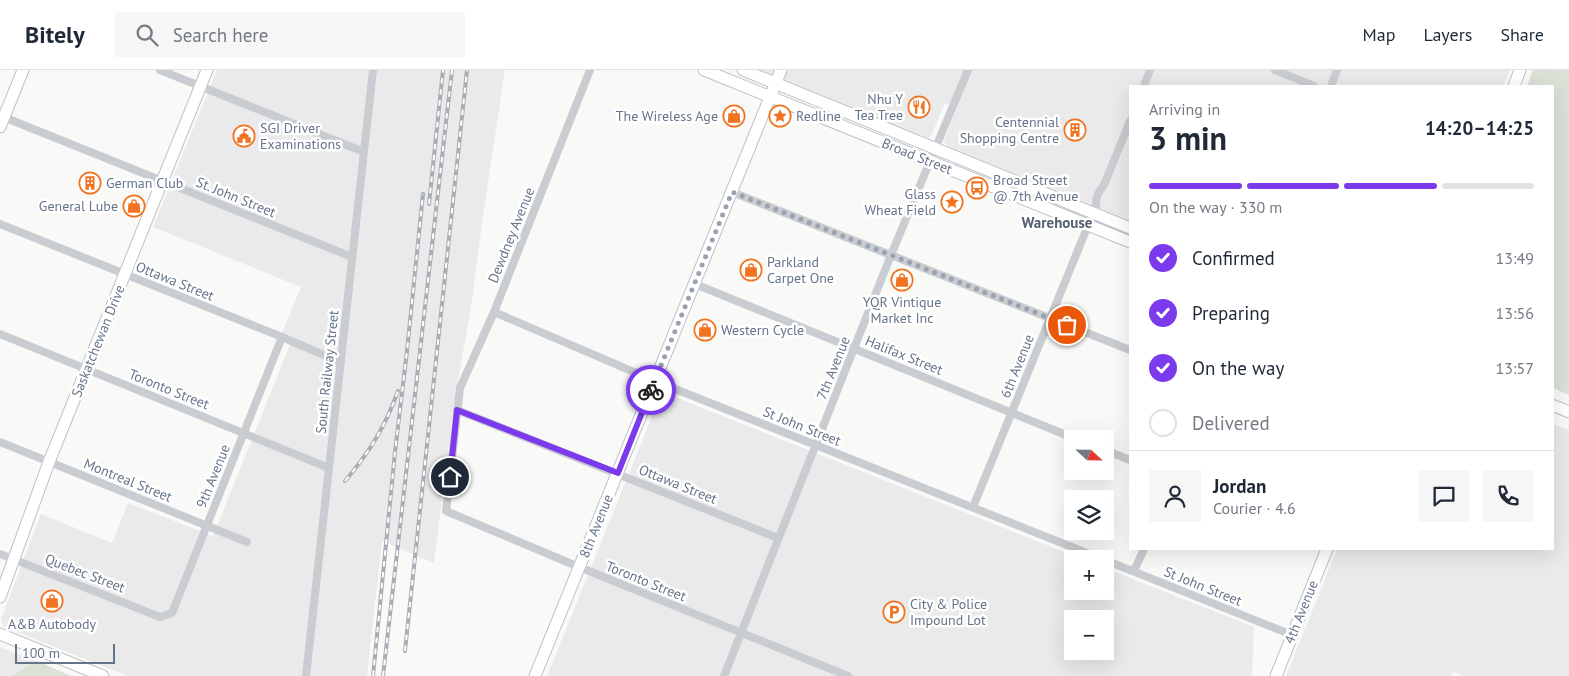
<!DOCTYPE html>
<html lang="en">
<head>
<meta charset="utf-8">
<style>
	body { margin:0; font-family:"PT Sans",sans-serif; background:#f6f6f7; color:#1f2937; height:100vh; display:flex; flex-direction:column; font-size:19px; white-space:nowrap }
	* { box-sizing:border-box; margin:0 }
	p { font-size:16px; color:#747a83 }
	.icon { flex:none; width:28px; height:28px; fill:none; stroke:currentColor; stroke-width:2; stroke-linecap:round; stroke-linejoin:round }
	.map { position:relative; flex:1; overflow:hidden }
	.sheet { position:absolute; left:1129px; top:15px; width:425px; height:465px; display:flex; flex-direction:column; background:#fff; border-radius:0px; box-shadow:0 5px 20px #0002 }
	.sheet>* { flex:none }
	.needle { width:32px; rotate:112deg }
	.tools { position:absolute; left:1064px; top:360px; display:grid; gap:10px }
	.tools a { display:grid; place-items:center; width:50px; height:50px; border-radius:0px; background:#fff; box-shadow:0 5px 20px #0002; font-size:25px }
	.scale { position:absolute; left:15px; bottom:12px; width:100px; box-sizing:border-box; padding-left:5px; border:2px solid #66748a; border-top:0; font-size:14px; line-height:18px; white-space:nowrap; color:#66748a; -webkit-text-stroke:4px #fff; paint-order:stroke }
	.pin { position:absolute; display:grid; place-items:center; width:42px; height:42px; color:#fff; margin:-21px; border:2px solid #fff; border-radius:50%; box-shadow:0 1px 5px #0007 }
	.courier { position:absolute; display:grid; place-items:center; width:50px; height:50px; margin:-25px; border:4px solid #7c3aed; border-radius:50%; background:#fff; color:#222; box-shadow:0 1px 6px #0007 }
	.overview em { font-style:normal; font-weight:700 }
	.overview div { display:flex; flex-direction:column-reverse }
	.overview { display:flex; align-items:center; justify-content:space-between; height:85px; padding:0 20px }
	h1 { font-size:32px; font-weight:700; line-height:38px }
	.bar { display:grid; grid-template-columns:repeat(4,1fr); gap:8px 5px; align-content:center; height:60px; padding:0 20px }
	.bar i { height:6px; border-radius:4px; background:#e0e1e3 }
	.bar .active { background:#7c3aed }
	.bar p { grid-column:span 4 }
	.line { display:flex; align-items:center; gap:12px; padding:0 20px; border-top:1px solid #e0e1e3 }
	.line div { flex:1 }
	.round { display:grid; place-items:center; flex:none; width:52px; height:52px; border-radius:0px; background:#f6f6f7 }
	ol { padding:0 20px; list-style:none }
	li { display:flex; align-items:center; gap:15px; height:55px }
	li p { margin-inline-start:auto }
	li .icon { padding:5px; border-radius:50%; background:#7c3aed; color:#fff; stroke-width:4 }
	li:last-child { color:#747a83 }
	li i { width:28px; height:28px; border:2px solid #e0e1e3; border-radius:50% }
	header { display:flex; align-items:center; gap:30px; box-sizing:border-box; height:70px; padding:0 25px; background:#fff; border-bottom:1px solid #e0e1e3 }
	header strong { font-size:24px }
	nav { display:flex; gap:28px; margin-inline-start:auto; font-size:18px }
	.search { width:350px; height:45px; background:#f6f6f7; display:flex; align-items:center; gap:12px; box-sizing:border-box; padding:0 18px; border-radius:0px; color:#747a83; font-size:19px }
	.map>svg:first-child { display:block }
	.built { fill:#eaeaea; fill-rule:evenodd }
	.green { fill:#dae2d8 }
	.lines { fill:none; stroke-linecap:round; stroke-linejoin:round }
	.secondary-casing { stroke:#bdc1c7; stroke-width:13 }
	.street { stroke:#c9ccd0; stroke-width:8 }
	.secondary { stroke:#fff; stroke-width:11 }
	.rail-casing { stroke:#a9adb5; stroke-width:4 }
	.rail { stroke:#fff; stroke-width:2; stroke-dasharray:5.5; stroke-linecap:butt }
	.done { stroke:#99a3b0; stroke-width:5; stroke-dasharray:0 9 }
	.route { stroke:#7c3aed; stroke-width:6 }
	.labels { text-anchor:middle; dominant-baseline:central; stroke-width:5; stroke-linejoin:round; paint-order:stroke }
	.poi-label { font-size:14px; fill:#66748a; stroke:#fff; text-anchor:start }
	.street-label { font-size:14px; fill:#66748a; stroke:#fff }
	.neighbourhood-label { font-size:15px; font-weight:bold; fill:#555f6f; stroke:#fff }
</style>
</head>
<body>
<header>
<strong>Bitely</strong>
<div class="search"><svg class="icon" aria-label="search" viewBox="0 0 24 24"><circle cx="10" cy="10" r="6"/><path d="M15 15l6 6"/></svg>Search here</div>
<nav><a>Map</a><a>Layers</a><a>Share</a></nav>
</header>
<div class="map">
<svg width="1569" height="606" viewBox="0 0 1569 606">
	<rect width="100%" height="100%" fill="#f9faf7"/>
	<path class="built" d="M217,0h288l-22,146 -12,92 -16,88 -21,167 -52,-22 -15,135h-239l-124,-49 -3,-8 40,-105 71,29 16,-40 85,33 80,-199 -11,-4 19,-46 -148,-60z
		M757,0h753l-7,16h-373v135l-182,-74 -4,-6 13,-33 -12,-5 -14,33 -4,3z
		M662,322l420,167h-10v32h33v-23l149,59 -2,49h-705zM1072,549h33v32h-33z
		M1553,354l16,6v246h-104l-12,-4 -2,4h-165l51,-127h215z
		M0,577l36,14 -24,15h-12z"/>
	<path class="green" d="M1533,0h36v325l-16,-7 -1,-302h-25z
		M36,591h1l34,15h-59z"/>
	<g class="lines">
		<g class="secondary-casing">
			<path id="secondary" d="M704,0l426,172
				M743,0l387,158
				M1514,16l6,-16
				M0,57l23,-57
				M1552,335l17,7
				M0,527l49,-135 158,-392
				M0,564l103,42
				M535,606l246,-606
				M1276,606l51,-127"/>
		</g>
		<path class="street" d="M160,0l204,82
			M590,0l-96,242 -34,76 -14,123 133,56 269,109
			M1275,0l39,16
			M1144,16l6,-16
			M1331,16l6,-16
			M1,46l351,141
			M732,122l398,158
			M0,154l282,113 58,25
			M695,214l381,155
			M494,242l161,69 447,178
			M0,264l329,134
			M457,340l321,128
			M0,372l247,100
			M1105,380l25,10
			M973,437l123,-301c-1,-8 3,-15 8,-21l26,-64
			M0,484l160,63 12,-4 110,-276
			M1105,490l187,75
			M1134,501l10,-22
			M306,606l67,-606
			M724,606l167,-421 77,-185"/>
		<use href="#secondary" class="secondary"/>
		<g class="rail-casing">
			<path id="rail" d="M429,134l14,-134
				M345,411c24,-28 40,-54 53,-90
				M405,581l62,-581
				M373,606l22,-224 12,-101 16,-157
				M383,606l69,-606"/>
		</g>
		<use href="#rail" class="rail"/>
	</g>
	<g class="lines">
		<path class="done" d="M651,320l81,-198 335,133"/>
		<path class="route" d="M450,407l7,-67 161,63 33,-83"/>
	</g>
	<defs>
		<g id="restaurant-ring" transform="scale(1.125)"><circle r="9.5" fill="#fff" stroke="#f1731f" stroke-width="1.5"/><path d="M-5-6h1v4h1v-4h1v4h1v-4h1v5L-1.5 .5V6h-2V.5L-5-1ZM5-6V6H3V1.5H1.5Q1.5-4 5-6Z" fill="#f1731f"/></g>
		<g id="shop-ring" transform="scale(1.125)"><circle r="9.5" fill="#fff" stroke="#f1731f" stroke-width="1.5"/><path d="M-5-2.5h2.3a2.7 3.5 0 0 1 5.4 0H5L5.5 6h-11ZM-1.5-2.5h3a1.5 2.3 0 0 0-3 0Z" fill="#f1731f"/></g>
		<g id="sight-ring" transform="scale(1.125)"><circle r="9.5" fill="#fff" stroke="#f1731f" stroke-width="1.5"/><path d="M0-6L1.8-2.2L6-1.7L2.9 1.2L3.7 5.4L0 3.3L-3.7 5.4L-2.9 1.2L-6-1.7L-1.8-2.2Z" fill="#f1731f"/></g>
		<g id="building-ring" transform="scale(1.125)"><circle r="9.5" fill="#fff" stroke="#f1731f" stroke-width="1.5"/><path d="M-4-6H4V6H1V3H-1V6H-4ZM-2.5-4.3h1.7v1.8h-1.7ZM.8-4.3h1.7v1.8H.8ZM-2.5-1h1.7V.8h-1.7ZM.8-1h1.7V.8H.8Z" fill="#f1731f"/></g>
		<g id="civic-ring" transform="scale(1.125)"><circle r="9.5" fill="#fff" stroke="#f1731f" stroke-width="1.5"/><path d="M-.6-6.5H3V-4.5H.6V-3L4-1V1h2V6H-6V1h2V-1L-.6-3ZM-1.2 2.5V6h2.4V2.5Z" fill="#f1731f"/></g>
		<g id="bus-ring" transform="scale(1.125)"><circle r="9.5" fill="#fff" stroke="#f1731f" stroke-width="1.5"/><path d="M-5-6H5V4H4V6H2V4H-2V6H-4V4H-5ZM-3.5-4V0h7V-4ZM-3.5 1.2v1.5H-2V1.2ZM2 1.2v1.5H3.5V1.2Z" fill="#f1731f"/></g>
		<g id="parking-ring" transform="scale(1.125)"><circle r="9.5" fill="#fff" stroke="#f1731f" stroke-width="1.5"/><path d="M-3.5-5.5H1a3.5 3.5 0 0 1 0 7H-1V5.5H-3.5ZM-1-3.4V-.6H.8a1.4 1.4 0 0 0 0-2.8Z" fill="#f1731f"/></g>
	</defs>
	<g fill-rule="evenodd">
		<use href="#restaurant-ring" x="919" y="37"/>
		<use href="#shop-ring" x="734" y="46"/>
		<use href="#sight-ring" x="780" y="46"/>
		<use href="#building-ring" x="1075" y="60"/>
		<use href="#civic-ring" x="244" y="66"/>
		<use href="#building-ring" x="90" y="113"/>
		<use href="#bus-ring" x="977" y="118"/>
		<use href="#sight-ring" x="952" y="132"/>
		<use href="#shop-ring" x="134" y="136"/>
		<use href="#shop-ring" x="751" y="200"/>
		<use href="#shop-ring" x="902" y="210"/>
		<use href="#shop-ring" x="705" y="260"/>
		<use href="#shop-ring" x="52" y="531"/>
		<use href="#parking-ring" x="894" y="542"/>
	</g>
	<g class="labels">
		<g class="poi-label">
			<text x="903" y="29" text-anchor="end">Nhu Y<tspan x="903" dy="16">Tea Tree</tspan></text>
			<text x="718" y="46" text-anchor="end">The Wireless Age</text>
			<text x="796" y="46">Redline</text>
			<text x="1059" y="52" text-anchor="end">Centennial<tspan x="1059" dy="16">Shopping Centre</tspan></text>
			<text x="260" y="58">SGI Driver<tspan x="260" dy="16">Examinations</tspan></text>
			<text x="993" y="110">Broad Street<tspan x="993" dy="16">@ 7th Avenue</tspan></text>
			<text x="106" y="113">German Club</text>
			<text x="936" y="124" text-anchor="end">Glass<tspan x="936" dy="16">Wheat Field</tspan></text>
			<text x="118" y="136" text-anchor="end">General Lube</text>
			<text x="767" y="192">Parkland<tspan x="767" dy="16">Carpet One</tspan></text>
			<text x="902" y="232" text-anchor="middle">YQR Vintique<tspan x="902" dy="16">Market Inc</tspan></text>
			<text x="721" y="260">Western Cycle</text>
			<text x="910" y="534">City &amp; Police<tspan x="910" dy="16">Impound Lot</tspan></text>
			<text x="52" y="554" text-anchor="middle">A&amp;B Autobody</text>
		</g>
		<g class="street-label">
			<text transform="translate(917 86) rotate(22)">Broad Street</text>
			<text transform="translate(236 127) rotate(22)">St. John Street</text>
			<text transform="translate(511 165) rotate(-68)">Dewdney Avenue</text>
			<text transform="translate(175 211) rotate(22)">Ottawa Street</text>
			<text transform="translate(98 271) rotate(-68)">Saskatchewan Drive</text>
			<text transform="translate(904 285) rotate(22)">Halifax Street</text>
			<text transform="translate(1017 296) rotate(-68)">6th Avenue</text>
			<text transform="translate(833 298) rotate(-68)">7th Avenue</text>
			<text transform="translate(327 302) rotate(-84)">South Railway Street</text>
			<text transform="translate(169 319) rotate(22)">Toronto Street</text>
			<text transform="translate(802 356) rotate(22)">St John Street</text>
			<text transform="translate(213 406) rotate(-68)">9th Avenue</text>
			<text transform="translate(128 410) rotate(22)">Montreal Street</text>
			<text transform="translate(678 414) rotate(22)">Ottawa Street</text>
			<text transform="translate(596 456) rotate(-68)">8th Avenue</text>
			<text transform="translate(85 503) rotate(21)">Quebec Street</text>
			<text transform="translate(646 511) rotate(22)">Toronto Street</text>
			<text transform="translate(1203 516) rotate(22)">St John Street</text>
			<text transform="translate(1301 542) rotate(-68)">4th Avenue</text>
		</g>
		<g class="neighbourhood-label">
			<text x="1057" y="152">Warehouse</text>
		</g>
	</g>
</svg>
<div class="tools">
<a><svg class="needle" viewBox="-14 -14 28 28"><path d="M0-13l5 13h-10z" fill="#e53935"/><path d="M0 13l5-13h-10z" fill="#747a83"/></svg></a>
<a><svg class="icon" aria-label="layers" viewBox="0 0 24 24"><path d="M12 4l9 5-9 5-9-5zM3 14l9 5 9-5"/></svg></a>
<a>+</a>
<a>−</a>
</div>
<div class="scale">100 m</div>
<div class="pin" style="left:1067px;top:255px;background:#ea580c"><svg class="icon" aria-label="bag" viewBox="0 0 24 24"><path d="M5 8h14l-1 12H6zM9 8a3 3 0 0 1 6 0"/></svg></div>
<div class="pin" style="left:450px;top:407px;background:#1f2937"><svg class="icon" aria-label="home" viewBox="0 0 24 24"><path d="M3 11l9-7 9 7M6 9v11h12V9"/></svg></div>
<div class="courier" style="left:651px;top:320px"><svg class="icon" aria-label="bike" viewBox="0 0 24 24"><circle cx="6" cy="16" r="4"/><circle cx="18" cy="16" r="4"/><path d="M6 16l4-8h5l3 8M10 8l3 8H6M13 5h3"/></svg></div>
<section class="sheet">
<div class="overview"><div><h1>3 min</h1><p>Arriving in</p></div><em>14:20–14:25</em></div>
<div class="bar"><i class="active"></i><i class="active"></i><i class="active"></i><i></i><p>On the way · 330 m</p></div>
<ol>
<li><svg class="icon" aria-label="check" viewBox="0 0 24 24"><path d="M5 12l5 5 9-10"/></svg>Confirmed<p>13:49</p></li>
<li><svg class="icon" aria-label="check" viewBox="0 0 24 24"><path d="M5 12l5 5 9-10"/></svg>Preparing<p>13:56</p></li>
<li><svg class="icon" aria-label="check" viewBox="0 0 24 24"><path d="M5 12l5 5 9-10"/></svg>On the way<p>13:57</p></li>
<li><i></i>Delivered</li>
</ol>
<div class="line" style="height:90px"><a class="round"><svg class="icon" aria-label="person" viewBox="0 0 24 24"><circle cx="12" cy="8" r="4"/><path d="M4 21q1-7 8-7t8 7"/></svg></a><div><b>Jordan</b><p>Courier · 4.6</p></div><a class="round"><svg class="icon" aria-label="chat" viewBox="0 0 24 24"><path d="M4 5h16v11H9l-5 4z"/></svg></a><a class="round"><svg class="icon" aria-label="phone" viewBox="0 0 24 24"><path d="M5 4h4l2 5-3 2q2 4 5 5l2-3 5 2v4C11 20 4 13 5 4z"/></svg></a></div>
</section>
</div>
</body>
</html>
